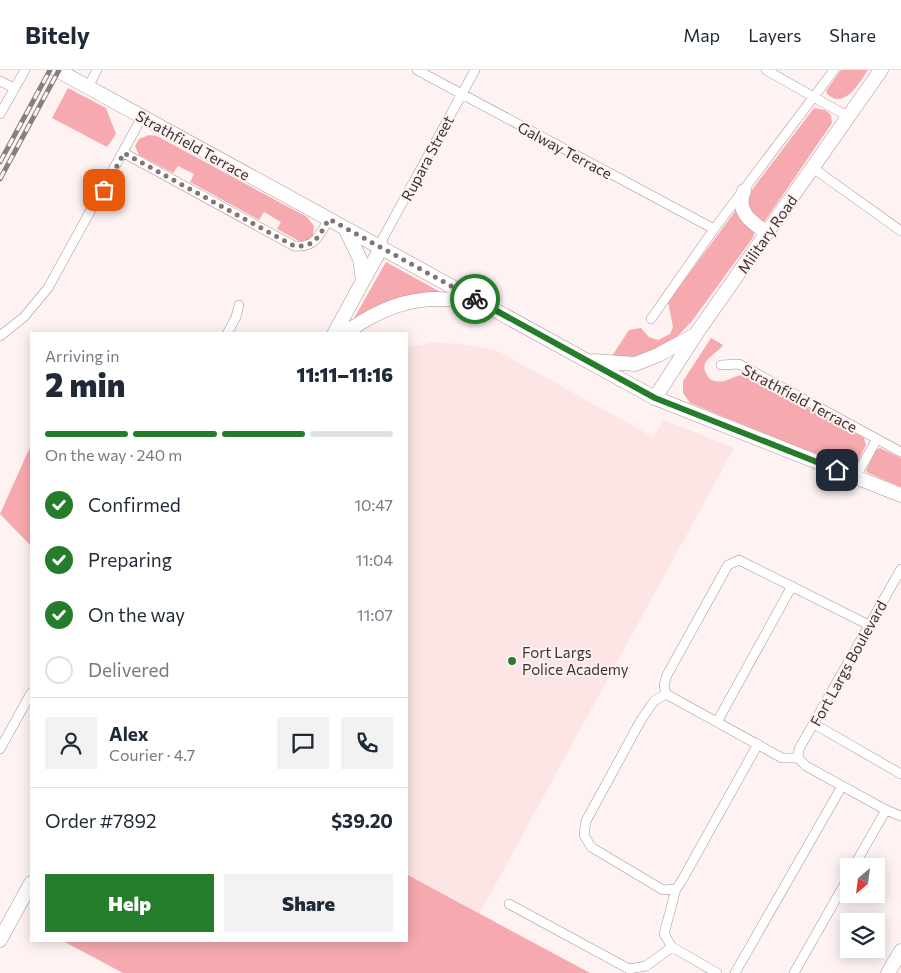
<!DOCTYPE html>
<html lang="en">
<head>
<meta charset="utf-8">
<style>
	body { margin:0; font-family:Commissioner,sans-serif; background:#f2f2f3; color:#1f2937; height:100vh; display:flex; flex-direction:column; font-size:19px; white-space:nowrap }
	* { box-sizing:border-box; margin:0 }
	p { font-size:16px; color:#747a83 }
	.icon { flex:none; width:28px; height:28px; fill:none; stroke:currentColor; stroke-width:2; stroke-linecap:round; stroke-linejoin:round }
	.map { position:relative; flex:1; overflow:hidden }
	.sheet { position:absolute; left:30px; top:262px; width:378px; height:610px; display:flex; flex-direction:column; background:#fff; border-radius:0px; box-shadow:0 2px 12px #0003 }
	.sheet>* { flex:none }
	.needle { width:32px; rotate:208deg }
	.buttons { position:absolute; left:840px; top:788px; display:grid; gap:10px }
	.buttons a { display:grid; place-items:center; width:45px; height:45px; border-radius:0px; background:#fff; box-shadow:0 2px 12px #0003; font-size:25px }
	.pin { position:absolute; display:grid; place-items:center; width:42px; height:42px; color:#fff; margin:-21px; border-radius:10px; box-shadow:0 2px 8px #0006 }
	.courier { position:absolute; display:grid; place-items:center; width:50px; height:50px; margin:-25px; border:4px solid #257d2c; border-radius:50%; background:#fff; color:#222; box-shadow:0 1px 6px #0007 }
	.overview em { font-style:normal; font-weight:800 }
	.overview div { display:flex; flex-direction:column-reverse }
	.overview { display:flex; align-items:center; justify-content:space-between; height:85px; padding:0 15px }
	h1 { font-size:32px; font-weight:800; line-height:38px }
	.bar { display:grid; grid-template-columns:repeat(4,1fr); gap:8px 5px; align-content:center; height:60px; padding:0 15px }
	.bar i { height:6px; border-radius:4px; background:#e0e1e3 }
	.bar .active { background:#257d2c }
	.bar p { grid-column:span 4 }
	.line { display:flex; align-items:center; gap:12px; padding:0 15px; border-top:1px solid #e0e1e3 }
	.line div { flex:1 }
	.round { display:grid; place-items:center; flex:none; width:52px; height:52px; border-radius:0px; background:#f2f2f3 }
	ol { padding:0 15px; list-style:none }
	li { display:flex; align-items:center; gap:15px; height:55px }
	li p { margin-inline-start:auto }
	li .icon { padding:5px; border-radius:50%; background:#257d2c; color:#fff; stroke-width:4 }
	li:last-child { color:#747a83 }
	li i { width:28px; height:28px; border:2px solid #e0e1e3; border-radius:50% }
	.action { display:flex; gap:10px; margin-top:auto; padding:10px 15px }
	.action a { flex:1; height:58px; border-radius:0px; background:#257d2c; color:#fff; font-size:20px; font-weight:800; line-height:58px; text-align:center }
	.action a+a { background:#f2f2f3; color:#1f2937 }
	header { display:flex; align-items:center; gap:30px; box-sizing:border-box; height:70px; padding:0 25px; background:#fff; border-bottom:1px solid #e0e1e3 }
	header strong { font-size:24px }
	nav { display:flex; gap:28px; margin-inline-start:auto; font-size:18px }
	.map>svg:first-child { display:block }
	.built { fill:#fde5e6 }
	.green { fill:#f6aaaf }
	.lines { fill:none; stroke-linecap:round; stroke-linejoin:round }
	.street-casing { stroke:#ad9293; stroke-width:10 }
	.secondary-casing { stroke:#ad9293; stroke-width:15 }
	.street { stroke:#fff; stroke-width:9 }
	.secondary { stroke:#fff; stroke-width:14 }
	.rail-casing { stroke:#897e7e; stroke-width:5 }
	.rail { stroke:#fef2f2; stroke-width:3; stroke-dasharray:9; stroke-linecap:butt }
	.done { stroke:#817576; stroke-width:5; stroke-dasharray:0 9 }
	.route { stroke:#257d2c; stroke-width:6 }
	.poi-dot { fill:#257d2c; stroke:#fef2f2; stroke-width:2 }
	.labels { text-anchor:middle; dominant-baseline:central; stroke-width:4; stroke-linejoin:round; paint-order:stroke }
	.street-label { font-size:15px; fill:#3d3233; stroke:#fef2f2 }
	.poi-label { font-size:15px; fill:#3d3233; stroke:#fef2f2; text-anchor:start }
</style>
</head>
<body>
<header>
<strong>Bitely</strong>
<nav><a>Map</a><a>Layers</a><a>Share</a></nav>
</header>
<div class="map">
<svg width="901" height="903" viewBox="0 0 901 903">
	<rect width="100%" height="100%" fill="#fef2f2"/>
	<path class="built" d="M434,272l35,3 29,6 155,86 11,-17 70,28 -254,465 -74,-39v-526z"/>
	<path class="green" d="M841,0h27c-9,13 -23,40 -41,24l-1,-3z
		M68,18l38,20 10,26 -9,13 -55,-29z
		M814,38l11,2 6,5 1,8 -67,98 -4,1 -12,-10 -1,-15 3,-6z
		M149,65l8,1 150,81 7,9 -1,10 -8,6 -6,-1 -22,-12 4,-7 -17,-10 -5,8 -69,-38 4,-8 -16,-8 -5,7 -34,-18 -4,-9 4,-7z
		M736,140l7,13 11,9v4l-62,85 -17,18 -43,22 -22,-2 19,-29 12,-2 8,9 9,3 12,-6 3,-7 -5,-25z
		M386,192l58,32 -95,33z
		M711,268l12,7c-6,10 -29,16 -13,34 14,8 22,-5 36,-4l118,63 2,7 -10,20 -6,3 -160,-65 -7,-10v-12z
		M31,375v101l-31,-32z
		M880,378l21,10v29l-33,-14 -2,-3 10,-20z
		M406,804l184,99h-467l-60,-32h343z"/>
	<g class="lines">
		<g class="street-casing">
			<path id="street" d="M417,0l297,159
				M766,0l83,47
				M0,11l14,7
				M88,17l9,-17
				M0,44l25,-44
				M124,83l170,93c22,2 25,-11 35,-27
				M813,98l88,63
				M381,178l2,-10 92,-168
				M651,249l63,-90 120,-159
				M227,264l9,-17 3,-12
				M0,266l24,-19 24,-29 94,-171
				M721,295l18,-1 162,88
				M855,408l22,-39
				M666,624l-12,7 -13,19 -55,101 -2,14 7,12 72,43 13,-1 5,-7 77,-138
				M717,652l75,-136
				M814,654l87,50
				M0,679l31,-56
				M798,688h-16l-116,-64 -2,-9 3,-10 61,-110 11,-5 130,65
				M798,688l1,-9 102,-180
				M798,688l8,8 80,44 15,6
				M854,796l32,-56
				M676,819l-12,45 8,13 45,26
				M509,834l120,65 17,-3 26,-19
				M735,903l107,-187
				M794,903l55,-97"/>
		</g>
		<g class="secondary-casing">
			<path id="secondary" d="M57,0l598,328 246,97
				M744,121c-9,21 8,31 23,42
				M345,158l15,31 3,22
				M334,264l47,-86
				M344,264c23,-17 50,-31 78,-34 18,-3 37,1 55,2
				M594,291l41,3 23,-9 35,-19
				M655,328l41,-64 185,-264
				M0,870l31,-57
				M888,903l13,-22"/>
		</g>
		<use href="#street" class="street"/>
		<use href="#secondary" class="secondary"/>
		<g class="rail-casing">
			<path id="rail" d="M0,92l50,-92
				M0,109l59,-109"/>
		</g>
		<use href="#rail" class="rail"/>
	</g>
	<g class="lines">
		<path class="done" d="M104,120l20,-37 170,93c22,2 25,-11 35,-27l146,80"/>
		<path class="route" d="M475,229l180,99 182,72"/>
	</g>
	<circle class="poi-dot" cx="512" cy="591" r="5"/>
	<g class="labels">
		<g class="street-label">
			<text transform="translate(193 75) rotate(29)">Strathfield Terrace</text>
			<text transform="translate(565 80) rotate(28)">Galway Terrace</text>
			<text transform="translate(427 88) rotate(-62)">Rupara Street</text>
			<text transform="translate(767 164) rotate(-55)">Military Road</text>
			<text transform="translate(800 328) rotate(28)">Strathfield Terrace</text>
			<text transform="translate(848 593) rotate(-61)">Fort Largs Boulevard</text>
		</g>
		<g class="poi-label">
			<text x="522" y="582">Fort Largs<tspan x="522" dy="17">Police Academy</tspan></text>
		</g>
	</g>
</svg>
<div class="buttons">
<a><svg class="needle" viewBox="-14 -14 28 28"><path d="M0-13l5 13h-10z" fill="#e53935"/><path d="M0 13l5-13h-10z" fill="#747a83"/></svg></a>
<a><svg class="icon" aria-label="layers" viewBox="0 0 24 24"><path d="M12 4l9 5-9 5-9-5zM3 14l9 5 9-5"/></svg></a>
</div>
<div class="pin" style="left:104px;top:120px;background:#ea580c"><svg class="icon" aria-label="bag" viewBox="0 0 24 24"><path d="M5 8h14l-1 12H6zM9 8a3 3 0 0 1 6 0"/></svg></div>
<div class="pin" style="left:837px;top:400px;background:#1f2937"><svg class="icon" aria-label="home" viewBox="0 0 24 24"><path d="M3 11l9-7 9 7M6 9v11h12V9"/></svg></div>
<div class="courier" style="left:475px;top:229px"><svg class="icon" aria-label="bike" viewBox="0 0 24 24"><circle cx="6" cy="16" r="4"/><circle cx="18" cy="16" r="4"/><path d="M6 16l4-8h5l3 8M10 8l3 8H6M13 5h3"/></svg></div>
<section class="sheet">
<div class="overview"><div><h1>2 min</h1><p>Arriving in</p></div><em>11:11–11:16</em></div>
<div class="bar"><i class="active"></i><i class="active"></i><i class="active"></i><i></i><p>On the way · 240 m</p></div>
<ol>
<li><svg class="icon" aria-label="check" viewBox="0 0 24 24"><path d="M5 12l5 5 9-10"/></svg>Confirmed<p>10:47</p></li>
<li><svg class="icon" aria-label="check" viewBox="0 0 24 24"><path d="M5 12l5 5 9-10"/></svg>Preparing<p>11:04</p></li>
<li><svg class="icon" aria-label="check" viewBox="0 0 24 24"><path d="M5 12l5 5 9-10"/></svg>On the way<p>11:07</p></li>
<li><i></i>Delivered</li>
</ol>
<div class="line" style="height:90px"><a class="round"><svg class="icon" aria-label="person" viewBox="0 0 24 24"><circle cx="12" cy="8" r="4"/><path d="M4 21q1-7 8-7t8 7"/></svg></a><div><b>Alex</b><p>Courier · 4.7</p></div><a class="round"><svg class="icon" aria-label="chat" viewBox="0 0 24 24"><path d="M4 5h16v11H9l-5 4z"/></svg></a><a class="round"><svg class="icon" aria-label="phone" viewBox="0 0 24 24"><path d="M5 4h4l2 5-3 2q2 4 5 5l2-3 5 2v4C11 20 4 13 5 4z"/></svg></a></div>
<div class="line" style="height:65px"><div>Order #7892</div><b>$39.20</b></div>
<div class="action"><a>Help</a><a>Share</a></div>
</section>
</div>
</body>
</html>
